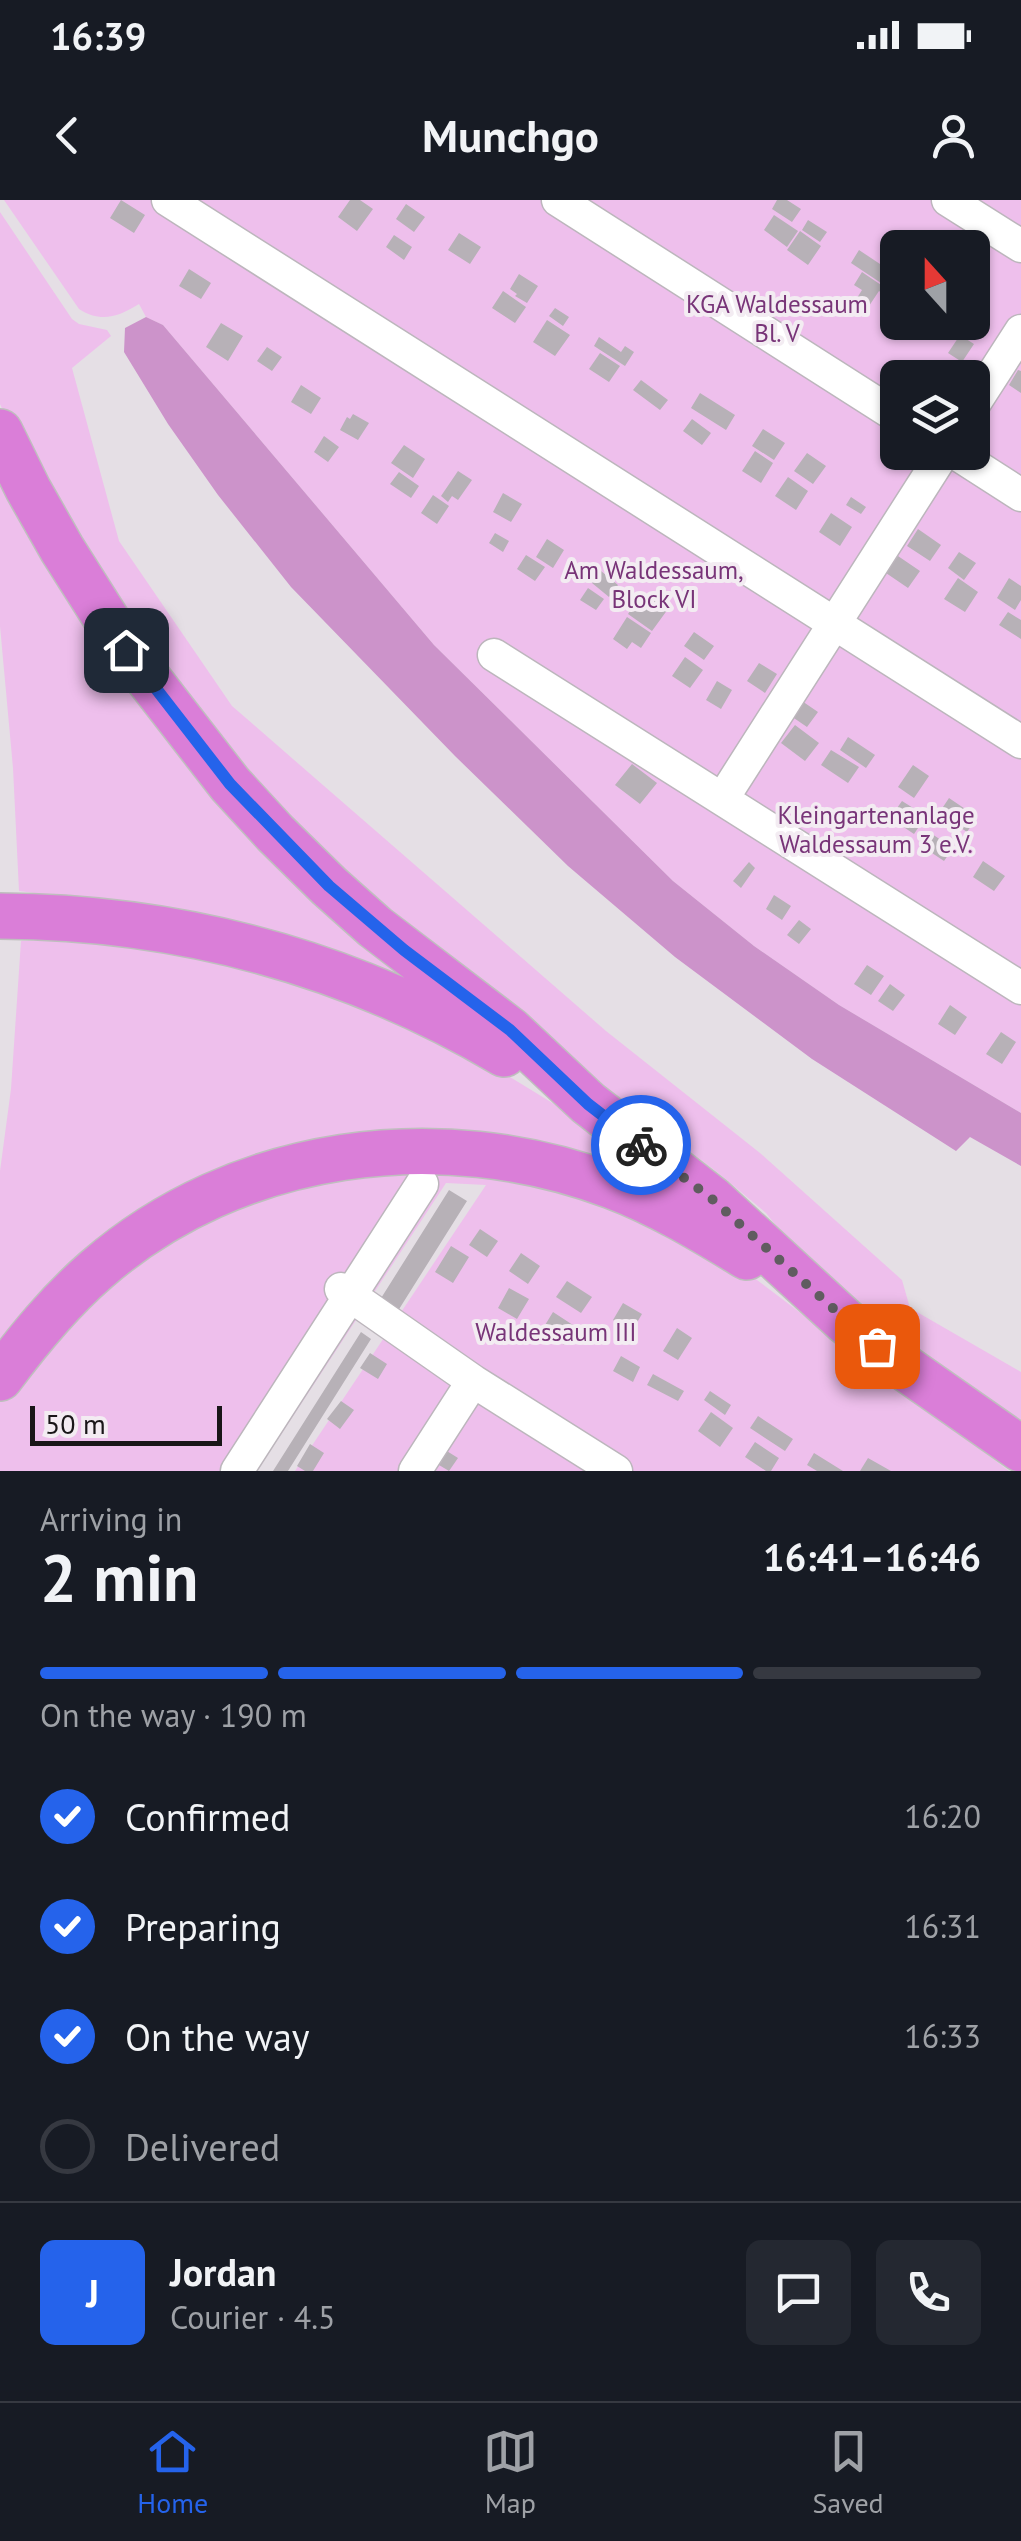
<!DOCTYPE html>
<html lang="en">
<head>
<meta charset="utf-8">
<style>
	body { margin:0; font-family:"PT Sans",sans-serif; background:#242831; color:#f1f3f6; height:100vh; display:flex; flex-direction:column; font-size:38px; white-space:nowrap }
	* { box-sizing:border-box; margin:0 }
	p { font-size:32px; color:#9ea1a6 }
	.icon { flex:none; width:55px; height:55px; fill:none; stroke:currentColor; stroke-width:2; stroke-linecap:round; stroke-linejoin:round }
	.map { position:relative; height:1271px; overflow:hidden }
	.details { display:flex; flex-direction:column; background:#171b24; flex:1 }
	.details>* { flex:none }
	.needle { width:65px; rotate:339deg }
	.tools { position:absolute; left:880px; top:30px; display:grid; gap:20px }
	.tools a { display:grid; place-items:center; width:110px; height:110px; border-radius:15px; background:#171b24; box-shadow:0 2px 8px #0004; font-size:50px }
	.scale { position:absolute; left:30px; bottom:25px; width:192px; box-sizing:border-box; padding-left:10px; border:5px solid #191618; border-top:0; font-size:28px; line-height:35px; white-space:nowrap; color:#191618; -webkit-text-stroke:8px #f3ecf2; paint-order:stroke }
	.pin { position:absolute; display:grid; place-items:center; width:85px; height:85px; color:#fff; margin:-42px; border-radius:20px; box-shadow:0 5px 15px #0006 }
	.courier { position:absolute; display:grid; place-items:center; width:100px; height:100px; margin:-50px; border:8px solid #2563eb; border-radius:50%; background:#fff; color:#222; box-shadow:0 2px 12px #0007 }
	.head em { font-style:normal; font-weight:700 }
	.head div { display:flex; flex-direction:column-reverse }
	.head { display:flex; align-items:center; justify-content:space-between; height:170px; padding:0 40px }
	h1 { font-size:65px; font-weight:700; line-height:75px }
	.bar { display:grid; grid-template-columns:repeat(4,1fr); gap:15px 10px; align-content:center; height:120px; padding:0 40px }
	.bar i { height:12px; border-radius:8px; background:#363941 }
	.bar .selected { background:#2563eb }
	.bar p { grid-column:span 4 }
	.line { display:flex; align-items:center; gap:25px; padding:0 40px; border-top:2px solid #363941 }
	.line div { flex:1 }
	.round { display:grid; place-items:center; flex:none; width:105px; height:105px; border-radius:15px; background:#242831 }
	ol { padding:0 40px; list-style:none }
	li { display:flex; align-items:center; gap:30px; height:110px }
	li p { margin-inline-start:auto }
	li .icon { padding:10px; border-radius:50%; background:#2563eb; color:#fff; stroke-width:4 }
	li:last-child { color:#9ea1a6 }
	li i { width:55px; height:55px; border:5px solid #363941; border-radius:50% }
	.status { display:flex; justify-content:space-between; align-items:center; height:70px; padding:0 50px; background:#171b24; direction:ltr }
	.status svg { height:28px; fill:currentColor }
	header { display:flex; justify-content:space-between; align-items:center; height:130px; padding:0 40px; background:#171b24; font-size:45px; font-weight:700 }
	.menu { display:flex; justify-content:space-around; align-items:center; height:140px; border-top:2px solid #363941; background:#171b24; font-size:28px; color:#9ea1a6 }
	.menu a { display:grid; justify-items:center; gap:5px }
	.menu .selected { color:#2563eb }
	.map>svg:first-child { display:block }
	.green { fill:#eebfec; fill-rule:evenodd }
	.forest { fill:#cc93ca }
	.building { fill:#b7b1b7 }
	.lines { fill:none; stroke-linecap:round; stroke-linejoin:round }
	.minor-casing { stroke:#bcb6bc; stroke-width:35 }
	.highway-casing { stroke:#bfbebe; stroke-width:48 }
	.minor { stroke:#fff; stroke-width:32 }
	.highway { stroke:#da7ed8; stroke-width:45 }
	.done { stroke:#605c60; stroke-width:10; stroke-dasharray:0 18 }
	.route { stroke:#2563eb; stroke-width:12 }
	.labels { text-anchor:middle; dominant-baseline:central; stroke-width:8; stroke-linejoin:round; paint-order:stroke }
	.park-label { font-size:25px; fill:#783478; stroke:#f3ecf2 }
</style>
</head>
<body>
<div class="status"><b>16:39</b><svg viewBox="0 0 49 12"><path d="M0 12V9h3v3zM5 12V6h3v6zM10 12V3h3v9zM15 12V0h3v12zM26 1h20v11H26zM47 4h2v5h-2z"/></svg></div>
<header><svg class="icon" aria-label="back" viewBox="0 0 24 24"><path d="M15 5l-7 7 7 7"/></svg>Munchgo<svg class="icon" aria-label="person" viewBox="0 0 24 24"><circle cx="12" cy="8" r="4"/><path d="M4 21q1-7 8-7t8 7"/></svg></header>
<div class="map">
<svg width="1021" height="1271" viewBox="0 0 1021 1271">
	<rect width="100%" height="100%" fill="#e5dfe5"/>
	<path class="green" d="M4,0h1017v913l-182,-108 -85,-59 -81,-65 -239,-236 -271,-320 -17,-8 -7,-13c-21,13 -38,19 -60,5zM898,48h74v74h-74zM898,178h74v74h-74z
		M0,12l72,107 7,5 28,6 4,6 -39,32 47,173 113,165 374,325 154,122 142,127 8,28 111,64v52l-127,-93 -105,-89 -23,-29 -49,-41 -242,-181 -88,-70 -169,-171 -199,-303 -19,-43z
		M0,264l54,100 413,449 -378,-113 -70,-9 -6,-123 -13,-142z
		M90,739l201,37 196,87 72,44 138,102 -79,-33 -341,-16 -277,199v-188l11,-82 10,-148z
		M426,964l189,32 142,84 252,191h-714l191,-286 -40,-2 -189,288h-257v-72l50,-67 172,-128z"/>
	<path class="forest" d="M146,117l17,8 271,320 239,236 81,65 85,59 182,108v53l-51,-29 -14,14 -144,-92 -137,-102 -107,-91 -113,-110 -164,-169 -73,-92 -50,-71 -44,-72 1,-24z"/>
	<path class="building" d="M121,0l24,15 -11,18 -24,-15z
		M350,0h10l13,9 -16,22 -19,-14z
		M777,0h10l14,9 -9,13 -20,-13z
		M406,4l19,13 -11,15 -18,-13z
		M774,15l24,16 -11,16 -23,-17z
		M808,20l19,12 -7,10 -18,-12z
		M800,31l21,15 -13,19 -21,-15z
		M459,33l22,14 -11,17 -22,-14z
		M394,35l18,12 -8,13 -18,-13z
		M859,50l36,24 -8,13 -36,-24z
		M189,69l22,14 -10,16 -22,-13z
		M862,72l25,17 -4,5 -4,-3 -10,15 -12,-8 5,-8 -8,-5z
		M519,74l19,12 -11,17 -12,-7 2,-2 -7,-5z
		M503,91l23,16 -11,16 -23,-15z
		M555,108l14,9 -6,9 -14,-10z
		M547,120l23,15 -15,21 -22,-14z
		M912,122h26l-8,13z
		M950,122h17l-1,2 6,4 -4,7z
		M221,123l22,13 -15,25 -22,-14z
		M960,135l14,9 -12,18 -14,-9z
		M599,137l22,15 4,-6 9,6 -9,14 -31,-20z
		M267,147l15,10 -10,14 -15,-10z
		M600,153l20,13 -11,16 -20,-13z
		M1018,170l3,1v22l-12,-8z
		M641,180l27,20 -8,10 -27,-20z
		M301,185l20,13 -10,16 -20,-12z
		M700,193l35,22 -9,15 -35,-22z
		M353,214l16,9 -11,17 -18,-10 7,-13 3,2z
		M692,219l19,14 -9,12 -19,-14z
		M763,229l22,14 -11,17 -22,-14z
		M324,236l15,11 -11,15 -14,-10z
		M404,245l21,14 -12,19 -22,-15z
		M755,251l18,12 -12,20 -19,-12z
		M807,253l19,13 -13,18 -19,-13z
		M458,271l14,9 -14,20 -6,-4 -4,6 -7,-6z
		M399,272l20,14 -8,12 -21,-14z
		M788,277l20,14 -12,19 -21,-14z
		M503,293l19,11 -11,18 -18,-10z
		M433,295l16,11 -12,18 -16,-11z
		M851,297l15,10 -5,7 -15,-9z
		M831,313l21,14 -12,19 -21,-14z
		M918,329l23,16 -11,16 -23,-15z
		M495,333l14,8 -6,11 -14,-9z
		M547,339l17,11 -11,18 -17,-11z
		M959,352l17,11 -12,17 -16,-12z
		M526,355l19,12 -10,14 -18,-12z
		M898,356l22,15 -12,17 -22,-15z
		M601,371l17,14 -9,12 -17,-14z
		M958,378l20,14 -13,20 -21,-13z
		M1009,378l12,8v14l-6,10 -18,-12z
		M588,388l16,11 -8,11 -16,-10z
		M643,392l25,17 -16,22 -24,-17z
		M1008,412l13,8v19l-22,-14z
		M627,417l24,16 -10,15 -9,-6 -5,7 -14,-10z
		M694,432l20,14 -10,14 -20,-14z
		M685,457l18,13 -13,18 -18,-12z
		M759,463l18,11 -12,19 -18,-12z
		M717,481l15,9 -11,19 -15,-9z
		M799,499l19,13 -11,15 -19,-13z
		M795,525l24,18 -14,18 -24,-18z
		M848,537l27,18 -9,13 -26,-18z
		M831,550l28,17 -11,16 -27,-18z
		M632,564l25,19 -17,21 -25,-19z
		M913,565l16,11 -15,22 -16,-11z
		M949,598l28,19 -10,15 -28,-19z
		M902,601l24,15 -12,18 -24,-16z
		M932,634l21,14 -9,13 -21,-14z
		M983,661l22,15 -11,15 -21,-14z
		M749,662l6,6 -14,20 -8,-7z
		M774,695l17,11 -9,14 -16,-11z
		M799,720l12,9 -12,15 -12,-9z
		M867,765l17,11 -13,19 -17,-11z
		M890,784l15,11 -12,16 -15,-10z
		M950,805l17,12 -12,18 -17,-11z
		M1001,832l15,10 -14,22 -16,-10z
		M449,990l18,11 -71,113 -18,-11z
		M480,1029l18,12 -11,16 -18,-12z
		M451,1046l18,11 -16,26 -18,-11z
		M521,1053l19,13 -12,18 -19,-13z
		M567,1081l25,16 -11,16 -25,-16z
		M509,1088l20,11 -12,20 -19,-11z
		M623,1103l19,11 -10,17 -19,-11z
		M553,1112l23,15 -12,18 -22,-15z
		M677,1128l15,10 -14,22 -15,-9z
		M361,1132l10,7 -83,132h-15z
		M370,1153l17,11 -9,15 -18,-11z
		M621,1156l19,11 -7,15 -20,-11z
		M653,1174l31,17 -6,10 -31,-16z
		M710,1191l21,14 -6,10 -21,-15z
		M341,1201l13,9 -14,19 -13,-10z
		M711,1212l22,16 -13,19 -22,-16z
		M758,1216l35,23 -8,12 -35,-23z
		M755,1242l24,16 -8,13h-5l-21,-14z
		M310,1244l14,9 -11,18h-8l-8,-5z
		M442,1248l16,10 -9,13 -10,-6 3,-4 -6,-3z
		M814,1253l29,18h-26l-10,-6z
		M868,1258l23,13h-31z"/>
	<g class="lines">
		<g class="minor-casing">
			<path id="minor" d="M168,0l853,542
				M558,0l340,217
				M948,0l73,46
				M972,207l49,-76
				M954,252l67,43
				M494,455l527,333
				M723,598l221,-346
				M341,1089l132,92
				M237,1271l185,-287
				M415,1271l58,-90 143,90"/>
		</g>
		<g class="highway-casing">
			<path id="highway" d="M0,232l28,57 34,60 64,101 104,134 45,49 54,53 46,41 135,103 78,73 124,96 133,122 63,49 113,79
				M0,716c181,1 348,46 504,138
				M0,1178c29,-39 59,-76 96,-108 141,-123 344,-149 516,-84 48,18 92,45 135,71"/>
		</g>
		<use href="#minor" class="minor"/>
		<use href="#highway" class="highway"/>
	</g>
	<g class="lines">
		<path class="done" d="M641,945l71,54 134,121 31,26"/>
		<path class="route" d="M126,450l104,134 99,102 75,64 106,80 78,74 53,41"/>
	</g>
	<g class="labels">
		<g class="park-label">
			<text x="777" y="104">KGA Waldessaum<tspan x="777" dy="29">Bl. V</tspan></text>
			<text x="654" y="370">Am Waldessaum,<tspan x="654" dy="29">Block VI</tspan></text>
			<text x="876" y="615">Kleingartenanlage<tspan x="876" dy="29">Waldessaum 3 e.V.</tspan></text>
			<text x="556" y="1132">Waldessaum III</text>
		</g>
	</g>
</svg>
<div class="tools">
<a><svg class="needle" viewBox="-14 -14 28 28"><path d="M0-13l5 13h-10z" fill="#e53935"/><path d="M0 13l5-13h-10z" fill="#9ea1a6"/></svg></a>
<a><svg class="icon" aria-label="layers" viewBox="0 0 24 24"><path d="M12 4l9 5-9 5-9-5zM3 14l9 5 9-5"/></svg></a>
</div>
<div class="scale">50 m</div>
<div class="pin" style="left:877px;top:1146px;background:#ea580c"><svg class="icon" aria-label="bag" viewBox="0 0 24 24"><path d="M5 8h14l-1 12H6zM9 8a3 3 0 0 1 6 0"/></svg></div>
<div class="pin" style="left:126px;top:450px;background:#1f2937"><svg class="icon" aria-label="home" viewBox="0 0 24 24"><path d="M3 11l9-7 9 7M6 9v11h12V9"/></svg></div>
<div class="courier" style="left:641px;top:945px"><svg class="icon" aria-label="bike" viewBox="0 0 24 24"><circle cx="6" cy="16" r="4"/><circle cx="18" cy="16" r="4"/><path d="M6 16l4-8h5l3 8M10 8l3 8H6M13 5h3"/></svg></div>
</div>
<section class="details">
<div class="head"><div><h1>2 min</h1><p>Arriving in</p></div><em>16:41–16:46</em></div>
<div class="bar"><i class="selected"></i><i class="selected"></i><i class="selected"></i><i></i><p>On the way · 190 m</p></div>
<ol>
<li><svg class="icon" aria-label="check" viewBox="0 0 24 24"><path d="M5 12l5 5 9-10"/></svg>Confirmed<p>16:20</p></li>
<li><svg class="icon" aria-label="check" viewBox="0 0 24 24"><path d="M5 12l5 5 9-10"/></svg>Preparing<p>16:31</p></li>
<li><svg class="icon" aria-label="check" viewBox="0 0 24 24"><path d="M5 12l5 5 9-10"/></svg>On the way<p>16:33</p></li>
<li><i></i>Delivered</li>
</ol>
<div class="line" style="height:180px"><b class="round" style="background:#2563eb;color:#fff">J</b><div><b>Jordan</b><p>Courier · 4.5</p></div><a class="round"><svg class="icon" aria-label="chat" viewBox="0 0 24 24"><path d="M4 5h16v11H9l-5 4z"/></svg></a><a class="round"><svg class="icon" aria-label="phone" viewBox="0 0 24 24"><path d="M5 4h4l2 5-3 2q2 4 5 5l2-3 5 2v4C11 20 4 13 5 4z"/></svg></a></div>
</section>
<nav class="menu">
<a class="selected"><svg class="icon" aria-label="home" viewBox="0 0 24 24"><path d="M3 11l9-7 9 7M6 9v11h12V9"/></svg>Home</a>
<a><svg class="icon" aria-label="map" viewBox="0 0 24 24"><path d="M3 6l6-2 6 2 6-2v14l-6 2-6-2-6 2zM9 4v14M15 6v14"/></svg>Map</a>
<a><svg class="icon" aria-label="saved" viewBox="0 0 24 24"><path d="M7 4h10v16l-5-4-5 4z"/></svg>Saved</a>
</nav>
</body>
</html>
